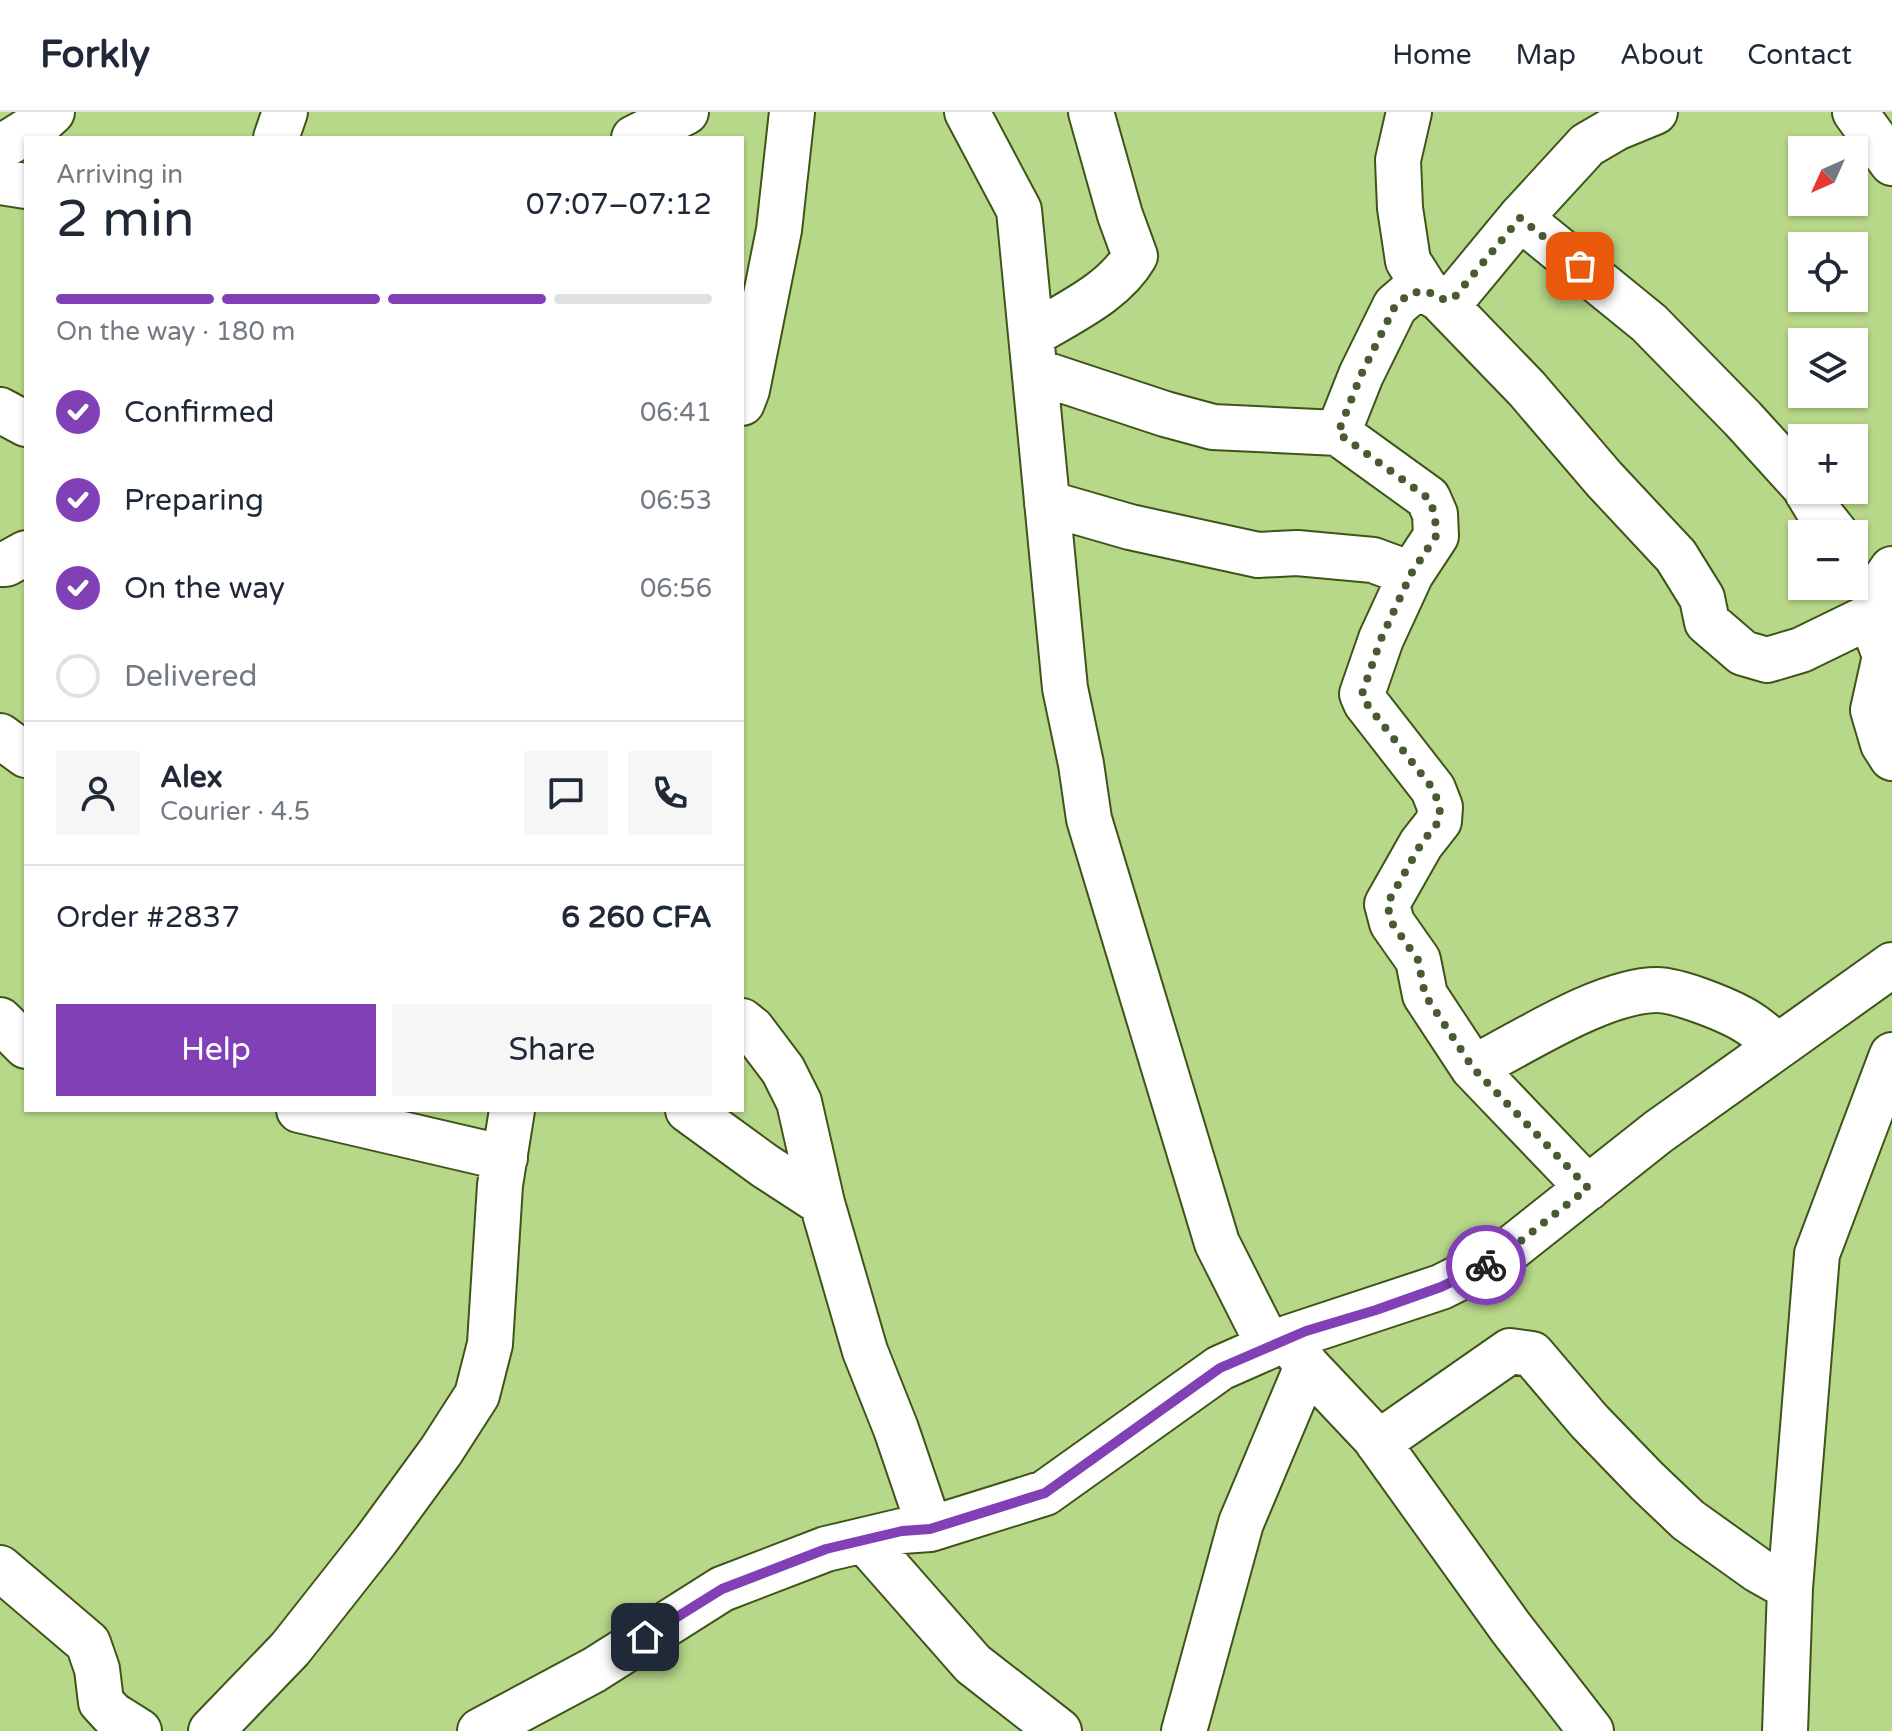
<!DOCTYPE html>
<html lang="en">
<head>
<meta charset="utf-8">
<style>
	body { margin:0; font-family:"Varela Round",sans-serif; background:#f6f6f7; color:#1f2937; height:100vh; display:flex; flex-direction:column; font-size:30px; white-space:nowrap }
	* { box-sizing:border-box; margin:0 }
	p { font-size:26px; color:#747a83 }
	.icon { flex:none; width:44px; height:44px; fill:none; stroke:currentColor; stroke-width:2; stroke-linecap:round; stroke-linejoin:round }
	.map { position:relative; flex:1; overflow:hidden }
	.sheet { position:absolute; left:24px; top:24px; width:720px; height:976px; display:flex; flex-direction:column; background:#fff; border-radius:0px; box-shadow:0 2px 6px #0004 }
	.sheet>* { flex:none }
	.needle { width:52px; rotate:225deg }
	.buttons { position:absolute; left:1788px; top:24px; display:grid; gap:16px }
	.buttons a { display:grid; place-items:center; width:80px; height:80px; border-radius:0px; background:#fff; box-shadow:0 2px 6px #0004; font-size:40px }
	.pin { position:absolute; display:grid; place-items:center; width:68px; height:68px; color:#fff; margin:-34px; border-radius:16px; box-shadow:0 4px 12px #0006 }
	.courier { position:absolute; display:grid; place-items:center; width:80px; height:80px; margin:-40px; border:6px solid #8140b5; border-radius:50%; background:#fff; color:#222; box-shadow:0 2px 10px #0007 }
	.summary em { font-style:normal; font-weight:600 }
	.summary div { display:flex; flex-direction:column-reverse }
	.summary { display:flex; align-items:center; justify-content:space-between; height:136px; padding:0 32px }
	h1 { font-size:52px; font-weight:600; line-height:60px }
	.bar { display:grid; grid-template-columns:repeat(4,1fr); gap:12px 8px; align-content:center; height:96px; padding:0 32px }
	.bar i { height:10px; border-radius:6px; background:#e0e1e3 }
	.bar .selected { background:#8140b5 }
	.bar p { grid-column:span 4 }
	.line { display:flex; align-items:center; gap:20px; padding:0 32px; border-top:2px solid #e0e1e3 }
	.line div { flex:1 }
	.round { display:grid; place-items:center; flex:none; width:84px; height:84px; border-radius:0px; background:#f6f6f7 }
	ol { padding:0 32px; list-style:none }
	li { display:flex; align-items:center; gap:24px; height:88px }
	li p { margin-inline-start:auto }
	li .icon { padding:8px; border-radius:50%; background:#8140b5; color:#fff; stroke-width:4 }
	li:last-child { color:#747a83 }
	li i { width:44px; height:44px; border:4px solid #e0e1e3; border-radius:50% }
	.cta { display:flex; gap:16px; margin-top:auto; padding:16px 32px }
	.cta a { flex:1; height:92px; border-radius:0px; background:#8140b5; color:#fff; font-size:32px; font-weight:600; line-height:92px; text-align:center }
	.cta a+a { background:#f6f6f7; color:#1f2937 }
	header { display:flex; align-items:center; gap:48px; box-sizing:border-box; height:112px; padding:0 40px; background:#fff; border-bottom:2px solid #e0e1e3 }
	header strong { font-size:38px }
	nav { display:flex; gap:44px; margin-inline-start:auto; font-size:28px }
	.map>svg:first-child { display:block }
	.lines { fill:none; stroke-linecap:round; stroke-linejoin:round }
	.minor-casing { stroke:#3f5419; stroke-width:48 }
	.minor { stroke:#fff; stroke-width:44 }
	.done { stroke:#485b30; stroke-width:8; stroke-dasharray:0 14.4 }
	.route { stroke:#8140b5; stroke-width:10 }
</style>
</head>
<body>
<header>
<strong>Forkly</strong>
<nav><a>Home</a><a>Map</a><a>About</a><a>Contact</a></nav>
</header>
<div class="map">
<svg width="1892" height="1619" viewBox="0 0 1892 1619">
	<rect width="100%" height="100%" fill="#b7d889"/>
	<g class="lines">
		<g class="minor-casing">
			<path id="minor" d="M967,0l52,98 46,478 16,76 8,55 128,424 52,103
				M1409,0l-11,48 2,48 8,53 19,30
				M1855,0l37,51
				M276,26l9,-26
				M634,26l52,-26
				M0,36l40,-25 12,-11
				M0,70l26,4
				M1520,106l129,105 94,96 59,65
				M1440,187l87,90 77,90 72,77 26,42 5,24 36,31 24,7 34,-10 74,-36
				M1032,223c35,-22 82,-42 103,-79l-15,-41 -29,-103
				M1035,259l130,43 48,13 125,6
				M742,291l5,-13 32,-160 13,-118
				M0,298l26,14
				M1806,378l15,25 15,19
				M1047,391l83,24 128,28 39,-2 76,7 38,14
				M0,452h6l20,-11
				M1892,457l-11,16 -6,29v15l10,27 -12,54 10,34 9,14
				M0,624l26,19
				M0,908l26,26
				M742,909l10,8 31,41 16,32 23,101 43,148 31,78 34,100
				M1473,956c49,-25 130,-78 184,-78 21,0 74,21 92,33 10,6 19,15 29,23
				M299,998l206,48
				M688,998l77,56 57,37
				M1588,1076l-115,-120 -48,-73 -7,-35 -26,-37 -5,-19 34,-60 18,-23 1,-14 -7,-18 -67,-86 -4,-9 19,-55 30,-65 25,-38 -1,-22 -7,-16 -90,-65 23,-58 34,-69 15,-13 17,-2 13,8h13l67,-81 67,-73 29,-17 39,-16
				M1287,1226l20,28 67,71 137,191 80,103
				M1378,1331l132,-92 22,3 57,67 58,60 41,39 70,50 32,18
				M864,1428l109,124 86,67
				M0,1456l88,75 9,26 4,33 11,12 27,17
				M211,1619l79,-82 86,-109 65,-89 36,-56 13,-51 10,-159 12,-75
				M480,1619l114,-61 128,-81 104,-40 76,-18 28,-2 115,-36 175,-125 70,-31 151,-50 58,-29 159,-126 234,-167
				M1184,1619l57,-208 66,-157
				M1785,1619l5,-143 27,-334 75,-199"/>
		</g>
		<use href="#minor" class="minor"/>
	</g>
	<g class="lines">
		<path class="done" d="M1486,1153l13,-7 89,-70 -115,-120 -48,-73 -7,-35 -26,-37 -5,-19 34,-60 18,-23 1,-14 -7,-18 -67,-86 -4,-9 19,-55 30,-65 25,-38 -1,-22 -7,-16 -90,-65 23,-58 34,-69 15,-13 17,-2 13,8h13l67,-81 60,48"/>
		<path class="route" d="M645,1525l77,-48 104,-40 76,-18 28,-2 115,-36 175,-125 86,-37 70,-21 65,-23 45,-22"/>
	</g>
</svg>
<div class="buttons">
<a><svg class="needle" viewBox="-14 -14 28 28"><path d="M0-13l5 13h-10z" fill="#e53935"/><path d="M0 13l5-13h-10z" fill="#747a83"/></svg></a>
<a><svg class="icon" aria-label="locate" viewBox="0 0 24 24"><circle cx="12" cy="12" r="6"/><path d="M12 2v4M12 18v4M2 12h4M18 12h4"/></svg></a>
<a><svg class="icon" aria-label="layers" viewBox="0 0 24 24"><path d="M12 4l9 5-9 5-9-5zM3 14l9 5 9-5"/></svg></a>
<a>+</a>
<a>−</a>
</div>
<div class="pin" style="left:1580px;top:154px;background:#ea580c"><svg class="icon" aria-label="bag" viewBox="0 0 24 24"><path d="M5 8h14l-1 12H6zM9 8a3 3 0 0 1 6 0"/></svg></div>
<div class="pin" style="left:645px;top:1525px;background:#1f2937"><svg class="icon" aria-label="home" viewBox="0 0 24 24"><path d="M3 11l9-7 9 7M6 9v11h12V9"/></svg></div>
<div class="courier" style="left:1486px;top:1153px"><svg class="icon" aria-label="bike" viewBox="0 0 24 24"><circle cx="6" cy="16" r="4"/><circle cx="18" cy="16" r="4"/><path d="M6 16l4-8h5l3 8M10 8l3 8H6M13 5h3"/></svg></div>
<section class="sheet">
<div class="summary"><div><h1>2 min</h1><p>Arriving in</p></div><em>07:07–07:12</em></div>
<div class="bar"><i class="selected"></i><i class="selected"></i><i class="selected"></i><i></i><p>On the way · 180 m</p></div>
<ol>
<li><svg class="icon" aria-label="check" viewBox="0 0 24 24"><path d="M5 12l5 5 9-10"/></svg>Confirmed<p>06:41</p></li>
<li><svg class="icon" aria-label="check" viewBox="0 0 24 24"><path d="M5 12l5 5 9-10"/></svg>Preparing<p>06:53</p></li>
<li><svg class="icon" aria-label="check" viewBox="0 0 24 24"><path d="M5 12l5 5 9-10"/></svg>On the way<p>06:56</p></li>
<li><i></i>Delivered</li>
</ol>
<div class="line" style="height:144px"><a class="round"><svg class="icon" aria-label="person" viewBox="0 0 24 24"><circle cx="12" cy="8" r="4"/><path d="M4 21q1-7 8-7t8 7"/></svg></a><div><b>Alex</b><p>Courier · 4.5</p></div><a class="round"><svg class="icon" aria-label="chat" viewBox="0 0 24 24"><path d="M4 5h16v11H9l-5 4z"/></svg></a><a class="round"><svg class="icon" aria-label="phone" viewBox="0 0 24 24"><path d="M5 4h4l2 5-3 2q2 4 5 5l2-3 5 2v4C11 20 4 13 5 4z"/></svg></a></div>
<div class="line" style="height:104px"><div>Order #2837</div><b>6 260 CFA</b></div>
<div class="cta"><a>Help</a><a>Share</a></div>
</section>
</div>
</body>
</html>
